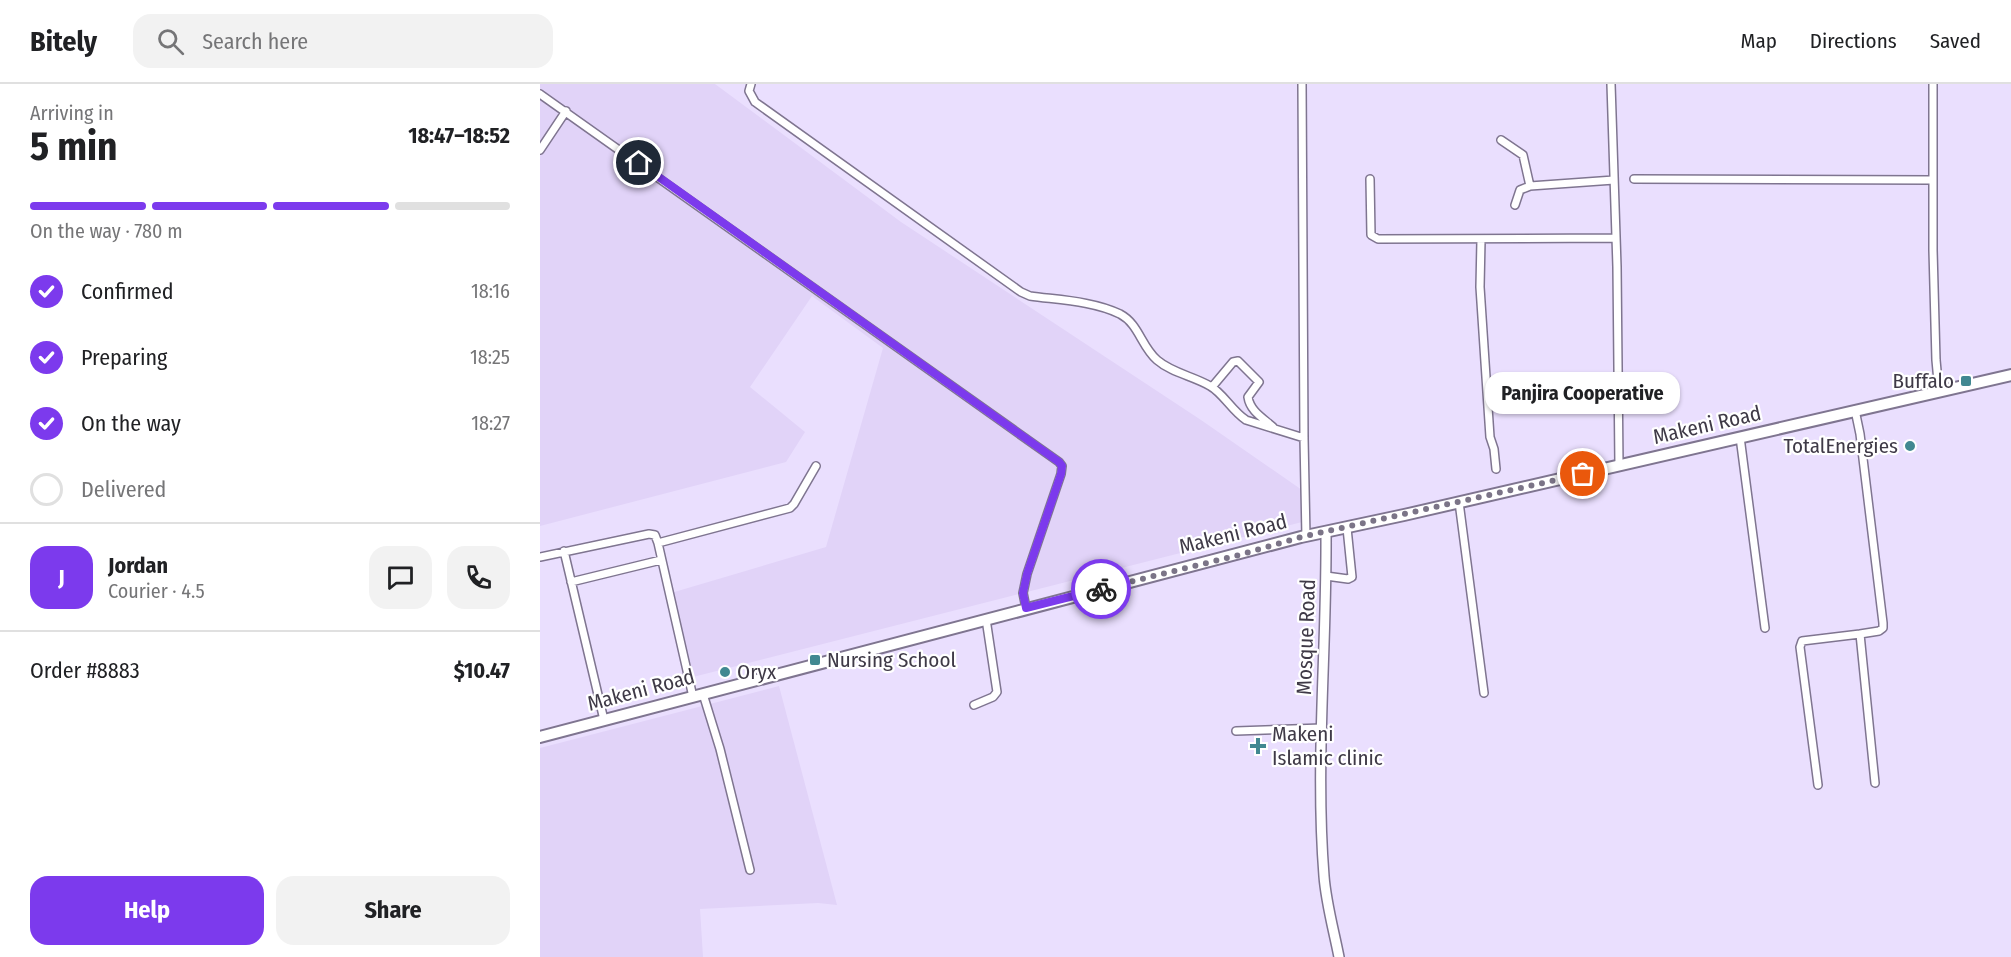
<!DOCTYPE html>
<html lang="en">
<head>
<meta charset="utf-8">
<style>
	body { margin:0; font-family:"Fira Sans Condensed",sans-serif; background:#f2f2f2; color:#202124; height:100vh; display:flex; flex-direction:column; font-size:22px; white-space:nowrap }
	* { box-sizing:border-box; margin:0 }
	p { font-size:20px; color:#757577 }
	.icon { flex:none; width:33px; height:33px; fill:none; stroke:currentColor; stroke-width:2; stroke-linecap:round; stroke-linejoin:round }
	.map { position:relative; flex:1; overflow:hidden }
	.drawer { display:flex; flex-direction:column; background:#fff; width:540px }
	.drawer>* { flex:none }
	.pin { position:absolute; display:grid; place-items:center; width:51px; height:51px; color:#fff; margin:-26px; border:3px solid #fff; border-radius:50%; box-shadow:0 2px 6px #0007 }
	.courier { position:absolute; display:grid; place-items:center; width:60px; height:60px; margin:-30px; border:4px solid #7c3aed; border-radius:50%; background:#fff; color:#222; box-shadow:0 2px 8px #0007 }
	.bubble { position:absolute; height:42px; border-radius:18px; background:#fff; box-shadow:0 2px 4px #0004; font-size:20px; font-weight:700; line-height:42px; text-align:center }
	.overview em { font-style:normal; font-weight:700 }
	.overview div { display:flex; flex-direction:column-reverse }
	.overview { display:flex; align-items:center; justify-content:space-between; height:102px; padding:0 30px }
	h1 { font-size:39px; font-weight:700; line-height:45px }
	.bar { display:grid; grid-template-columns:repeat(4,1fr); gap:9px 6px; align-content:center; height:72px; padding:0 30px }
	.bar i { height:8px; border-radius:4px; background:#e0e0e0 }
	.bar .active { background:#7c3aed }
	.bar p { grid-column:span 4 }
	.line { display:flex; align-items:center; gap:15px; padding:0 30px; border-top:2px solid #e0e0e0 }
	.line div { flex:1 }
	.round { display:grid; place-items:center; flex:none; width:63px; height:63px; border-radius:18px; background:#f2f2f2 }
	ol { padding:0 30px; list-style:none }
	li { display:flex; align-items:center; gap:18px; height:66px }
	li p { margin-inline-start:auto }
	li .icon { padding:6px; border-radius:50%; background:#7c3aed; color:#fff; stroke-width:4 }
	li:last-child { color:#757577 }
	li i { width:33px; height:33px; border:3px solid #e0e0e0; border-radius:50% }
	.action { display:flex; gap:12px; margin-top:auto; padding:12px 30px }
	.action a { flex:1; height:69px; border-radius:18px; background:#7c3aed; color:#fff; font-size:24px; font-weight:700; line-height:69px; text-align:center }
	.action a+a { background:#f2f2f2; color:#202124 }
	header { display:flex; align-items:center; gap:36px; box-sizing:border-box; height:84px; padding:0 30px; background:#fff; border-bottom:2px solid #e0e0e0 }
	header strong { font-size:28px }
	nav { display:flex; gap:33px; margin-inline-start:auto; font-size:21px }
	.search { width:420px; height:54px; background:#f2f2f2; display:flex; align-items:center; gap:15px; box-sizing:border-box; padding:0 21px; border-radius:18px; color:#757577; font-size:22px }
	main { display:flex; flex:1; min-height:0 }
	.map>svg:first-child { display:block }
	.built { fill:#e1d3f8 }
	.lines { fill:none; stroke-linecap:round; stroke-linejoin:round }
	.minor-casing { stroke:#7f7590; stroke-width:10 }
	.tertiary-casing { stroke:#7f7590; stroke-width:12 }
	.secondary-casing { stroke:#7f7590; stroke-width:14 }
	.minor { stroke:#fff; stroke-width:7 }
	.tertiary { stroke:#fff; stroke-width:9 }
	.secondary { stroke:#fff; stroke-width:10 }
	.done { stroke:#7b7487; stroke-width:6; stroke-dasharray:0 10.8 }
	.route { stroke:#7c3aed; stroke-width:8 }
	.poi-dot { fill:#418891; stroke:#fff; stroke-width:2 }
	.labels { text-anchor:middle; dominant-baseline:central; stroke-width:4.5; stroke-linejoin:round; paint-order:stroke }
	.poi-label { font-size:21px; fill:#3f3a47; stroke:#fff; text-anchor:start }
	.street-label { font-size:21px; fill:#3f3a47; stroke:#fff }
</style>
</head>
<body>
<header>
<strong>Bitely</strong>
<div class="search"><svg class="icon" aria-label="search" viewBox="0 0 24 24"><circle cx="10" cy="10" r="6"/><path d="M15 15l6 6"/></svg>Search here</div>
<nav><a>Map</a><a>Directions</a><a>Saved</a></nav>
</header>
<main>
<section class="drawer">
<div class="overview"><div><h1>5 min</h1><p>Arriving in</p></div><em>18:47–18:52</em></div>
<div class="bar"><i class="active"></i><i class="active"></i><i class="active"></i><i></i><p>On the way · 780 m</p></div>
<ol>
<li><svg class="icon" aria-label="check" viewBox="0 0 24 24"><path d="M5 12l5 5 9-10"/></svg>Confirmed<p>18:16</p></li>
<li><svg class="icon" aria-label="check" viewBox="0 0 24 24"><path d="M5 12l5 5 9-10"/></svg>Preparing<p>18:25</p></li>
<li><svg class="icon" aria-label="check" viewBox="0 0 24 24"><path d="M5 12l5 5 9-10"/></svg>On the way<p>18:27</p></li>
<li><i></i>Delivered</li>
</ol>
<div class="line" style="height:108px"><b class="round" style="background:#7c3aed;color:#fff">J</b><div><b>Jordan</b><p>Courier · 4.5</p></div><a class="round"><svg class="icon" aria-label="chat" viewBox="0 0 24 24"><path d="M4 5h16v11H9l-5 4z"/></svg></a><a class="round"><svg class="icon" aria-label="phone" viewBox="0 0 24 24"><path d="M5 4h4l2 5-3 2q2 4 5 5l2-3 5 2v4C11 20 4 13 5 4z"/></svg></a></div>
<div class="line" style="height:78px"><div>Order #8883</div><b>$10.47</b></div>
<div class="action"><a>Help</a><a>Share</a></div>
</section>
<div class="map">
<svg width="1471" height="873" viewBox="0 0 1471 873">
	<rect width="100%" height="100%" fill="#eadffe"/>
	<path class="built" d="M0,0h175l186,138 300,198 101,70v32l-613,156 -18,-85 155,-46 57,-199 -71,-52 -62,91 55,45 -19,30 -246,64z
		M239,602l58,219 -19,-2 -118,6 3,48h-163v-209z"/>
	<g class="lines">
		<g class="minor-casing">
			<path id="minor" d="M211,0l-2,7 6,11 266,190 9,4c29,4 63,5 90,18 19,10 21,32 37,46 15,13 36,16 53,26 13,7 22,25 36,34l58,18
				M762,0l2,354 2,99
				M1071,0l6,183 2,199
				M1393,0v166l3,110 3,32
				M0,10l519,368 3,4 -1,8 -34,100 -4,19 3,15
				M961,56l22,15 7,31
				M0,66l26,-39
				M830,95l1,56 7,4 238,-1
				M1094,95l298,1
				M975,121l5,-15 10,-4 84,-6
				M941,156l-1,47 10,150 4,12 2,20
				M672,303l21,-25 5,-1 21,21 -11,15c2,14 15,21 25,30
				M1315,326l5,24 23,189v5l-4,3 -19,3 15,149
				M1200,353l25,191
				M919,418l25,191
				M24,467l40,169
				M0,473l109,-23 6,1 3,8
				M786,492l22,3 4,-2 -5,-49
				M31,498l90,-22
				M163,610l17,55 30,121
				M153,613l-35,-154 132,-35 4,-4 22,-38
				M434,621l19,-8 4,-5 -11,-73
				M696,647l86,-3
				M1278,701l-18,-138 2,-6 58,-7"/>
		</g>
		<g class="tertiary-casing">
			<path id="tertiary" d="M786,448c1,115 -11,230 -2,344 2,27 10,55 15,81"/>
		</g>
		<g class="secondary-casing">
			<path id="secondary" d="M0,653l761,-200 103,-22 607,-140"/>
		</g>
		<use href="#minor" class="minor"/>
		<use href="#tertiary" class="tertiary"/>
		<use href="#secondary" class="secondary"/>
	</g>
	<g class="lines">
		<path class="done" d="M561,505l138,-34 62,-18 282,-63"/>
		<path class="route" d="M99,79l420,299 3,4 -1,8 -34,100 -4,19 3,15 75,-19"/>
	</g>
	<g class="poi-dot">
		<rect x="1420" y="291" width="12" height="12" rx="3"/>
		<circle cx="1370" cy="362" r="6"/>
		<rect x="269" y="570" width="12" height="12" rx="3"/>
		<circle cx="185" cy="588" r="6"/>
		<path d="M715 653h6v6h6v6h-6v6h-6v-6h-6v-6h6z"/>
	</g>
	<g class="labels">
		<g class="poi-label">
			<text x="1414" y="297" text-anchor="end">Buffalo</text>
			<text x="1358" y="362" text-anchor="end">TotalEnergies</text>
			<text x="287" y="576">Nursing School</text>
			<text x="197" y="588">Oryx</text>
			<text x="732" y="650">Makeni<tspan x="732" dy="24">Islamic clinic</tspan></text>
		</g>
		<g class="street-label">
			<text transform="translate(1167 341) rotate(-13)">Makeni Road</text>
			<text transform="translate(693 450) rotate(-14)">Makeni Road</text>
			<text transform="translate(766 553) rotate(-88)">Mosque Road</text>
			<text transform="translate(101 606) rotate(-15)">Makeni Road</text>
		</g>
	</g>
</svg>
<div class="pin" style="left:1043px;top:390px;background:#ea580c"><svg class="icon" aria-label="bag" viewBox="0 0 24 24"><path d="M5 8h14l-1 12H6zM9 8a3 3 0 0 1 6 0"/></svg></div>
<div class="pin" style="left:99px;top:79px;background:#1f2937"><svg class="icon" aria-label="home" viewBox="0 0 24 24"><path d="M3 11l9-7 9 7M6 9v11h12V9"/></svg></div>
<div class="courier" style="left:561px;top:505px"><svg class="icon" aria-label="bike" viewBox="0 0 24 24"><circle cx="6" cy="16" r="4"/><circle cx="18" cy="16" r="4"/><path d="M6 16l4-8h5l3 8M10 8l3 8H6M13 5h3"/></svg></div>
<div class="bubble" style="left:945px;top:288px;width:195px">Panjira Cooperative</div>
</div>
</main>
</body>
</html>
